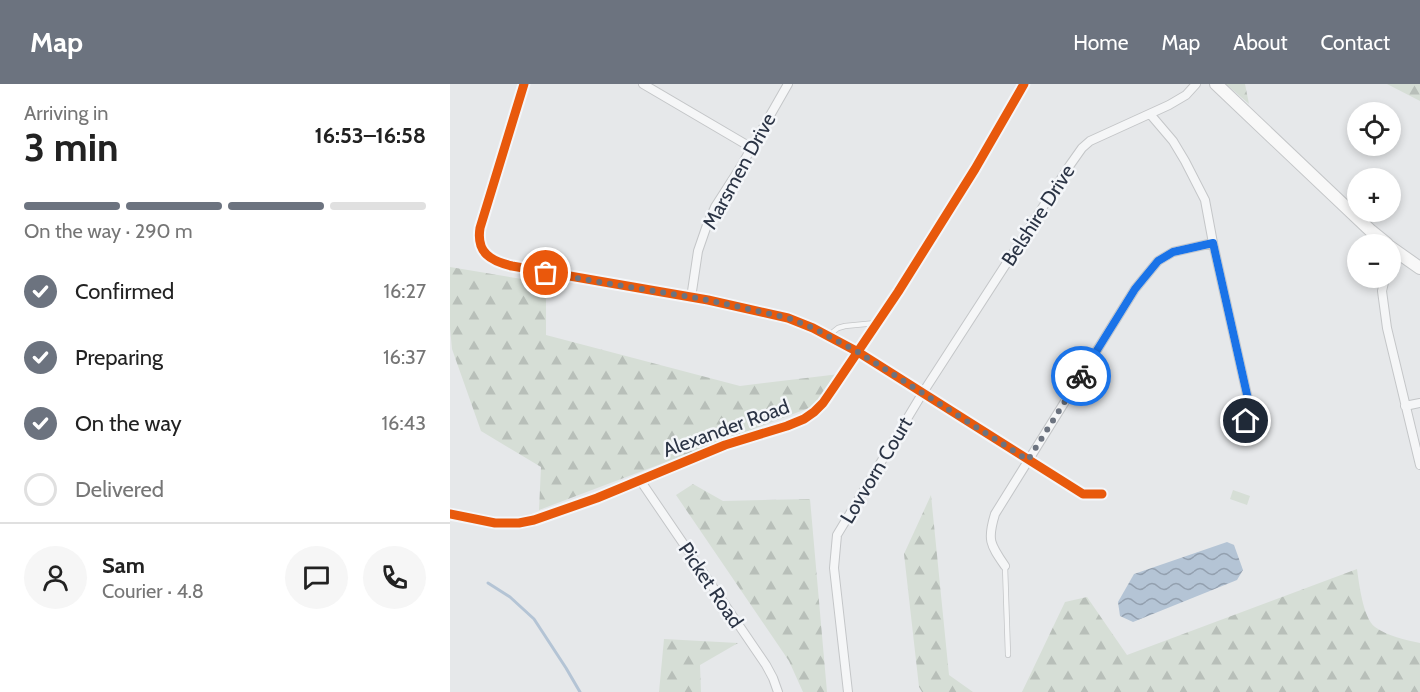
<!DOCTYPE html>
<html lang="en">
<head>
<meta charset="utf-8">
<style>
	body { margin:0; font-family:Cabin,sans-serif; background:#f6f6f6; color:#222; height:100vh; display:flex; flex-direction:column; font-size:22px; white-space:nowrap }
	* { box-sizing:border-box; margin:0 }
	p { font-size:20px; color:#767676 }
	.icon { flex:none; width:33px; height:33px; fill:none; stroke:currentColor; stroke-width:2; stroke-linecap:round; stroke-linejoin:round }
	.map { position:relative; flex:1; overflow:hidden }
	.details { display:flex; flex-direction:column; background:#fff; width:450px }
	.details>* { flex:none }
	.controls { position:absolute; left:897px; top:18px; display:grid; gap:12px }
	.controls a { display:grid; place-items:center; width:54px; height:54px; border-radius:50%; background:#fff; box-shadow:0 3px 9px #0003; font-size:30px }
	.pin { position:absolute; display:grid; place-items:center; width:51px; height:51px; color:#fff; margin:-26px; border:3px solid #fff; border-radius:50%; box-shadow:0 2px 6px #0007 }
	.courier { position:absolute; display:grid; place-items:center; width:60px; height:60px; margin:-30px; border:4px solid #1a73e8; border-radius:50%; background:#fff; color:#222; box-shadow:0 2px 8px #0007 }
	.headline em { font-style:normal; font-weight:700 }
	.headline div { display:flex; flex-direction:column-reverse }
	.headline { display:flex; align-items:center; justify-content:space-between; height:102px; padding:0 24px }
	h1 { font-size:39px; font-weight:700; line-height:45px }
	.bar { display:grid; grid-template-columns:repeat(4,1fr); gap:9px 6px; align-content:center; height:72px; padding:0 24px }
	.bar i { height:8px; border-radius:4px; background:#e0e0e0 }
	.bar .active { background:#6c737f }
	.bar p { grid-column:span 4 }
	.line { display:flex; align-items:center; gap:15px; padding:0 24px; border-top:2px solid #e0e0e0 }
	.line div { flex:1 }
	.round { display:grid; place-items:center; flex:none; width:63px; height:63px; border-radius:32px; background:#f6f6f6 }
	ol { padding:0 24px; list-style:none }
	li { display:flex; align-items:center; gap:18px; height:66px }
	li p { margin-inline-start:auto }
	li .icon { padding:6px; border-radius:50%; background:#6c737f; color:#fff; stroke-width:4 }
	li:last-child { color:#767676 }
	li i { width:33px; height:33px; border:3px solid #e0e0e0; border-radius:50% }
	header { display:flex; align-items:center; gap:36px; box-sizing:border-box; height:84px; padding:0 30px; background:#6c737f; color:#fff }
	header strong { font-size:28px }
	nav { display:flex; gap:33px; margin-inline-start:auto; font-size:21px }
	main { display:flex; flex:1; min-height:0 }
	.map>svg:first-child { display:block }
	.forest { fill:url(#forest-firs) }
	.garden { fill:#d6ded6 }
	.water { fill:url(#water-waves) }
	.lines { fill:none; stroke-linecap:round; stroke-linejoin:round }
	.stream { stroke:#b4c4d5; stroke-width:3 }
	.service-casing { stroke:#c4c6c8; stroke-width:6 }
	.minor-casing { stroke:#c4c6c8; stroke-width:10 }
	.secondary-casing { stroke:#c4c6c8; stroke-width:14 }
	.service { stroke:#f5f6f7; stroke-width:4.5 }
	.minor { stroke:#f5f6f7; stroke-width:8 }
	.secondary { stroke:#f8f8f8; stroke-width:12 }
	.cycleway-casing { stroke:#f4f6f9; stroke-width:13 }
	.cycleway { stroke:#e8590c; stroke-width:9 }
	.done { stroke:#6c737f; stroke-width:6; stroke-dasharray:0 10.8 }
	.route { stroke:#1a73e8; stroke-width:8 }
	.labels { text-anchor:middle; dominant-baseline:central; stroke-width:5; stroke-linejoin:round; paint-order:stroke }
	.street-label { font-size:20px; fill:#2b3445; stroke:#f4f6f9 }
</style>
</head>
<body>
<header>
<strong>Map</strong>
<nav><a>Home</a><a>Map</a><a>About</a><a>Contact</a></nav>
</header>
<main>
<section class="details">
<div class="headline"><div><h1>3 min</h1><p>Arriving in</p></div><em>16:53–16:58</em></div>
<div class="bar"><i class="active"></i><i class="active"></i><i class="active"></i><i></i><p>On the way · 290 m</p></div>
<ol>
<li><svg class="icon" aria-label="check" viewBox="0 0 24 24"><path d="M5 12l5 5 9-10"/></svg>Confirmed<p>16:27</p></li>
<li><svg class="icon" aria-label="check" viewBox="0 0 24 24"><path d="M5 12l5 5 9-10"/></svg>Preparing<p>16:37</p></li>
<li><svg class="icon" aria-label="check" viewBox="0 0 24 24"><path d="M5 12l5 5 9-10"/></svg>On the way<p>16:43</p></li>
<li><i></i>Delivered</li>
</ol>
<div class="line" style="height:108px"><a class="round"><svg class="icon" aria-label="person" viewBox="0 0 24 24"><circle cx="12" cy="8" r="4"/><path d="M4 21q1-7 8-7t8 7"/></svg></a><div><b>Sam</b><p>Courier · 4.8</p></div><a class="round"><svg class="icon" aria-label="chat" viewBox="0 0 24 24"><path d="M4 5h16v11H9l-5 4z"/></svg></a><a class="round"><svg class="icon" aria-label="phone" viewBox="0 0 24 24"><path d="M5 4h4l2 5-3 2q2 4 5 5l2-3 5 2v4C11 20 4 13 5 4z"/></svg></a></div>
</section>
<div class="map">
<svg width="970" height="608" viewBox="0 0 970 608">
	<defs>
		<pattern id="forest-firs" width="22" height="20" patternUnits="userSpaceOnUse" patternTransform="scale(1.5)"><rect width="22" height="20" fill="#d6ded6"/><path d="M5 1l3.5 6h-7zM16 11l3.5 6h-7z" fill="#b8bfb9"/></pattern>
		<pattern id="water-waves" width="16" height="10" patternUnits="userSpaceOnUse" patternTransform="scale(1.5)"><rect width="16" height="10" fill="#b4c4d5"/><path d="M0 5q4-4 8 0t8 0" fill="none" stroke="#93a0af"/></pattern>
	</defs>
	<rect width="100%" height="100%" fill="#e6e8ea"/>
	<path class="forest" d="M776,0h19l4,20z
		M937,0h33v17z
		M0,183l96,16v52l194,51 108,-13 -39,35 -270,102 2,-43 -60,-36 -29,-82 -2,-21z
		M243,400l30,17 87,-2 17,193h-24l-14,-31 -113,-166z
		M481,411l18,180 24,17h-51l-3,-5 -15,-133z
		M907,485c2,14 6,49 18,58 13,9 30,13 45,16v49h-398l43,-90 22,-5 40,58z
		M214,555l74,4 -38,22 1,27h-42z"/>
	<path class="garden" d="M783,406l17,6 -3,9 -17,-6z"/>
	<path class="water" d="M777,458l7,3 9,25 -6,10 -104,42 -13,-6 -2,-14 16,-28z"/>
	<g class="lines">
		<path class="stream" d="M38,499l22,14 24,22 32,49 14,24"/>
		<g class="service-casing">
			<path id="service" d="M378,252l10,-8 7,-2 31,-3
				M555,482l3,89"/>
		</g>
		<g class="minor-casing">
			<path id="minor" d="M74,0l-44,144c-4,25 11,33 32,38l196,34 80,18 25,10 45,24 225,142h19
				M193,0l109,64
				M700,30l23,27 12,20 20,39 8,43 37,165 -8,27
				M940,181l8,-12
				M935,194l-3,13 5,37 33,137
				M241,214l7,-47 9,-26 8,-18 25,-39 48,-84
				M955,322l15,-3
				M190,396l126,185 7,13 5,14
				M0,430l45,9h24l15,-3 63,-22 128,-53 62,-19 17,-7 10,-7 9,-9 11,-16 64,-95 77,-123 49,-85
				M555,482c-15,-22 -18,-26 -10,-52l140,-225 23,-28 15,-9 40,-9
				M398,608l-14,-124 3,-33 85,-141 148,-229 12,-17 8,-7 79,-36 17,-10 10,-11"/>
		</g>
		<g class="secondary-casing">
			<path id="secondary" d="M766,0l155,147 16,13
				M940,163l30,21"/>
		</g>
		<use href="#service" class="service"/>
		<use href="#minor" class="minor"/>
		<use href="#secondary" class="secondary"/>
		<g class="cycleway-casing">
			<path id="cycleway" d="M74,0l-44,144c-4,25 11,33 32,38l196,34 80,18 25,10 45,24 225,142h19
				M0,430l45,9h24l15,-3 63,-22 128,-53 62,-19 17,-7 10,-7 9,-9 11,-16 64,-95 77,-123 49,-85"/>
		</g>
		<use href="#cycleway" class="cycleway"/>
	</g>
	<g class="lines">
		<path class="done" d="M96,189l162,27 80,18 25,10 45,24 170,108 53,-84"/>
		<path class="route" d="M631,292l54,-87 23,-28 15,-9 40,-9 37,165 -4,13"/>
	</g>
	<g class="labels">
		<g class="street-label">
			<text transform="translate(289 87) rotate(-61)">Marsmen Drive</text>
			<text transform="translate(588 131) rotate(-57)">Belshire Drive</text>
			<text transform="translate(276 344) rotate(-20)">Alexander Road</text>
			<text transform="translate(426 386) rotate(-59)">Lovvorn Court</text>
			<text transform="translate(261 501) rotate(56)">Picket Road</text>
		</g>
	</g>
</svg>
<div class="controls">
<a><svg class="icon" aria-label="locate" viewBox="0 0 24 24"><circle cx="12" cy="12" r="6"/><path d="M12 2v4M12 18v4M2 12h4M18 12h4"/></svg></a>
<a>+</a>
<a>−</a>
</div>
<div class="pin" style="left:96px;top:189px;background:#ea580c"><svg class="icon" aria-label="bag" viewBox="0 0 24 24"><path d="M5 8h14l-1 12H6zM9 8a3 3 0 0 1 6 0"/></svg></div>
<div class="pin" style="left:796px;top:337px;background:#1f2937"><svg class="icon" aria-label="home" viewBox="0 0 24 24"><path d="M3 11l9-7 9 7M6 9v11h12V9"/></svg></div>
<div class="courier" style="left:631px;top:292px"><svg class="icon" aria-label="bike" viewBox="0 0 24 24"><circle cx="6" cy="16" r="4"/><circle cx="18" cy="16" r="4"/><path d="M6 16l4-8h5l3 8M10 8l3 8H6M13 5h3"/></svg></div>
</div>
</main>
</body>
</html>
